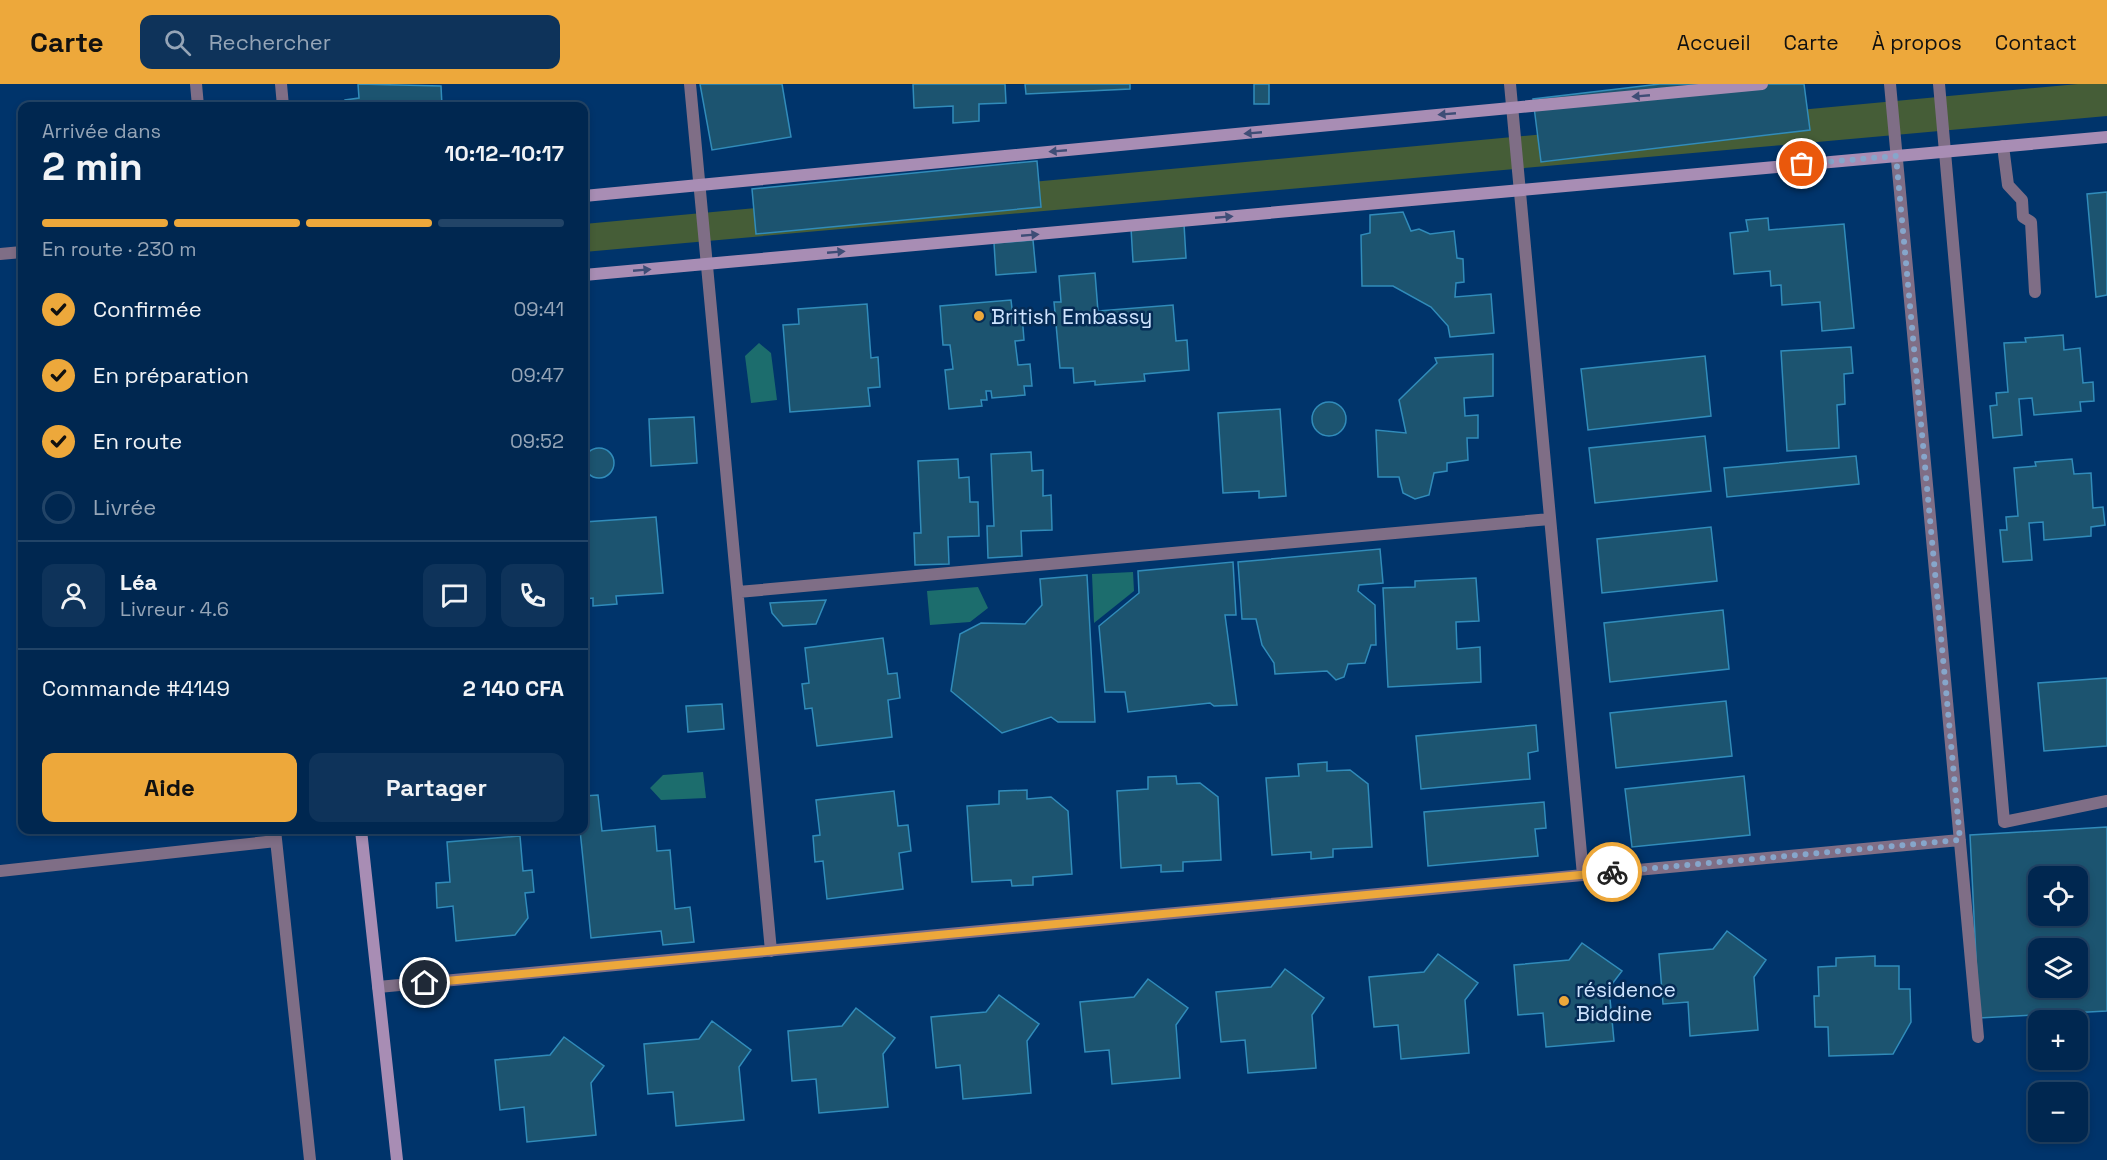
<!DOCTYPE html>
<html lang="fr">
<head>
<meta charset="utf-8">
<style>
	body { margin:0; font-family:"Space Grotesk",sans-serif; background:#0e335a; color:#f1f3f6; height:100vh; display:flex; flex-direction:column; font-size:22px; white-space:nowrap }
	* { box-sizing:border-box; margin:0 }
	p { font-size:20px; color:#95a5b7 }
	.icon { flex:none; width:33px; height:33px; fill:none; stroke:currentColor; stroke-width:2; stroke-linecap:round; stroke-linejoin:round }
	.map { position:relative; flex:1; overflow:hidden }
	.details { position:absolute; left:18px; top:18px; width:570px; height:732px; display:flex; flex-direction:column; background:#002750; border-radius:12px; box-shadow:0 3px 9px #0003,0 0 0 2px #224467 }
	.details>* { flex:none }
	.fabs { position:absolute; left:2028px; top:782px; display:grid; gap:12px }
	.fabs a { display:grid; place-items:center; width:60px; height:60px; border-radius:12px; background:#002750; box-shadow:0 3px 9px #0003,0 0 0 2px #224467; font-size:30px }
	.pin { position:absolute; display:grid; place-items:center; width:51px; height:51px; color:#fff; margin:-26px; border:3px solid #fff; border-radius:50%; box-shadow:0 2px 6px #0007 }
	.courier { position:absolute; display:grid; place-items:center; width:60px; height:60px; margin:-30px; border:4px solid #eda83b; border-radius:50%; background:#fff; color:#222; box-shadow:0 2px 8px #0007 }
	.head em { font-style:normal; font-weight:800 }
	.head div { display:flex; flex-direction:column-reverse }
	.head { display:flex; align-items:center; justify-content:space-between; height:102px; padding:0 24px }
	h1 { font-size:39px; font-weight:800; line-height:45px }
	.bar { display:grid; grid-template-columns:repeat(4,1fr); gap:9px 6px; align-content:center; height:72px; padding:0 24px }
	.bar i { height:8px; border-radius:4px; background:#224467 }
	.bar .on { background:#eda83b }
	.bar p { grid-column:span 4 }
	.line { display:flex; align-items:center; gap:15px; padding:0 24px; border-top:2px solid #224467 }
	.line div { flex:1 }
	.round { display:grid; place-items:center; flex:none; width:63px; height:63px; border-radius:12px; background:#0e335a }
	ol { padding:0 24px; list-style:none }
	li { display:flex; align-items:center; gap:18px; height:66px }
	li p { margin-inline-start:auto }
	li .icon { padding:6px; border-radius:50%; background:#eda83b; color:#111; stroke-width:4 }
	li:last-child { color:#95a5b7 }
	li i { width:33px; height:33px; border:3px solid #224467; border-radius:50% }
	.primary-button { display:flex; gap:12px; margin-top:auto; padding:12px 24px }
	.primary-button a { flex:1; height:69px; border-radius:12px; background:#eda83b; color:#111; font-size:24px; font-weight:800; line-height:69px; text-align:center }
	.primary-button a+a { background:#0e335a; color:#f1f3f6 }
	header { display:flex; align-items:center; gap:36px; box-sizing:border-box; height:84px; padding:0 30px; background:#eda83b; color:#111 }
	header strong { font-size:28px }
	nav { display:flex; gap:33px; margin-inline-start:auto; font-size:21px }
	.search { width:420px; height:54px; background:#0e335a; display:flex; align-items:center; gap:15px; box-sizing:border-box; padding:0 21px; border-radius:12px; color:#95a5b7; font-size:22px }
	.map>svg:first-child { display:block }
	.green { fill:#455d37 }
	.water { fill:#1c6d6d }
	.building { fill:#1c5470; stroke:#318cba; stroke-width:1.5; fill-rule:evenodd }
	.lines { fill:none; stroke-linecap:round; stroke-linejoin:round }
	.lane { stroke:#7f6e86; stroke-width:12 }
	.street { stroke:#7f6e86; stroke-width:12 }
	.secondary { stroke:#a88db4; stroke-width:12 }
	.oneway { fill:#3e4d76 }
	.done { stroke:#86a6cb; stroke-width:6; stroke-dasharray:0 10.8 }
	.route { stroke:#eda83b; stroke-width:8 }
	.poi-dot { fill:#eda83b; stroke:#052b55; stroke-width:2 }
	.labels { text-anchor:middle; dominant-baseline:central; stroke-width:5; stroke-linejoin:round; paint-order:stroke }
	.poi-label { font-size:21px; fill:#cee3fe; stroke:#052b55; text-anchor:start }
</style>
</head>
<body>
<header>
<strong>Carte</strong>
<div class="search"><svg class="icon" aria-label="search" viewBox="0 0 24 24"><circle cx="10" cy="10" r="6"/><path d="M15 15l6 6"/></svg>Rechercher</div>
<nav><a>Accueil</a><a>Carte</a><a>À propos</a><a>Contact</a></nav>
</header>
<div class="map">
<svg width="2107" height="1076" viewBox="0 0 2107 1076">
	<rect width="100%" height="100%" fill="#00346b"/>
	<path class="green" d="M2078,0h29v32l-1523,136v-28z"/>
	<path class="water" d="M759,259l12,10 6,47 -26,3 -6,-47z
		M1133,488l1,19 -40,32 -2,-49z
		M978,503l10,21 -18,14 -40,3 -3,-34z
		M703,688l3,26 -45,2 -11,-12 13,-13z"/>
	<path class="building" d="M358,0l83,2 1,20h-97v-6l14,-2z
		M700,0h82l9,53 -79,13z
		M913,0h92l1,19 -27,1v17l-26,2v-17l-39,2z
		M1025,0h105v5l-104,5z
		M1254,0h15v20h-15z
		M1660,0h144l6,46 -269,32 -8,-63z
		M1037,77l4,46 -285,27 -4,-45z
		M2107,108v103l-11,2 -9,-103z
		M1403,128l8,19 8,-2 11,5 24,-3 3,27 6,1 1,23 -8,1 -1,14 36,-3 3,39 -44,4 -2,-11 -17,-19 -38,-21h-31l-1,-51 9,-2v-18z
		M1768,134l1,12 75,-6 10,104 -32,3 -2,-29 -38,3 -1,-20 -10,1 -1,-15 -36,3 -4,-41 18,-2 -2,-11z
		M1184,140l2,34 -53,4 -2,-34z
		M1033,156l3,32 -40,3 -2,-32z
		M1095,189l3,38 75,-6 3,36 11,-1 2,30 -45,4 1,7 -50,4v-4l-21,2 -1,-15h-13l-6,-66h7l-2,-26z
		M1011,216l2,17 9,-2 2,25 -9,1 3,24 12,-1 2,22h-8l1,9 -33,3 -1,-7h-5l1,9h-6l1,6 -33,3 -4,-39 8,-1 -3,-24h-7l-3,-39z
		M867,220l4,54 7,-1 2,30 -12,1 2,18 -80,6 -7,-87 16,-1 -1,-15z
		M2063,251l1,15 16,-2 3,35 10,-1 1,19 -14,1 1,9 -47,4 -2,-17 -13,1 3,36 -29,3 -3,-32 7,-1 -1,-12 12,-1 -4,-49 22,-1 -1,-4z
		M1851,263l2,26 -9,1 1,30 -8,1 2,43 -52,3 -6,-100z
		M1493,270v42l-29,2 1,18 13,-1v23h-11l1,22 -21,3v8l-13,2 -5,22 -14,4 -12,-6 -4,-16h-21l-2,-47 30,3 -7,-33 38,-37 -2,-5z
		M1705,272l6,60 -123,14 -7,-61z
		M1312 335a17 17 0 1 1 34 0a17 17 0 1 1-34 0Z
		M1280,325l6,87 -27,2v-7l-36,2 -5,-80z
		M694,333l3,46 -46,3 -2,-47z
		M1705,352l6,55 -116,12 -6,-55z
		M584 379a15 15 0 1 1 30 0a15 15 0 1 1-30 0Z
		M1031,368l1,19 11,-1v26l8,-1 1,35 -31,1 1,25 -34,2 -1,-32h7l-3,-72z
		M1856,372l3,28 -132,13 -3,-29z
		M958,375l1,19 10,-1 1,25h8l1,34 -31,1 1,27 -34,1 -1,-32h7l-3,-72z
		M2072,375l2,15 17,-1 2,35 10,-1 2,18 -14,2v9l-47,4 -1,-18 -14,1 3,37 -29,2 -3,-32h7l-1,-13 12,-1 -4,-48 22,-2 -1,-4z
		M656,433l7,76 -47,3 1,8 -24,2v-8l-9,1v-77z
		M1711,443l6,54 -115,12 -5,-54z
		M1380,465l3,34 -24,2 -1,6 17,14 1,40h-5l-6,18 -17,1 -4,13 -8,3 -9,-9 -52,3 -1,-11 -12,-18 -6,-26h-14l-4,-57z
		M1233,478l3,53h-11l12,90 -23,1 -4,-3 -82,9 -3,-20h-20l-6,-66 40,-33 -1,-22z
		M1087,491l8,147h-37l-7,-5 -49,16 -51,-42 9,-57 21,-11 44,1 17,-19 -2,-26z
		M1476,494l3,43 -23,1 1,27 23,-2 1,35 -93,5 -5,-99 32,-1v-6z
		M826,516l-10,24 -33,2 -11,-13 -2,-10z
		M1723,526l6,59 -119,13 -6,-59z
		M883,554l5,36 9,-1 3,25 -12,2 4,37 -75,9 -5,-38 -7,1 -3,-25 7,-1 -4,-35z
		M2107,594v68l-63,5 -6,-68z
		M1726,617l6,55 -116,12 -6,-55z
		M722,620l2,25 -36,3 -2,-26z
		M1536,641l2,26 -10,2 2,26 -109,10 -5,-53z
		M1327,678v9l23,-1 18,14 4,63 -39,2v8l-22,2v-7l-39,3 -6,-77 33,-2 -1,-12z
		M1176,692l1,8 23,-1 18,14 3,63 -38,2v9l-22,1v-7l-40,3 -4,-77 31,-2v-12z
		M1744,692l6,59 -118,12 -7,-58z
		M1027,706v9l24,-2 17,14 4,63 -39,3v8l-21,1 -1,-6 -39,2 -5,-76 32,-2v-13z
		M894,707l4,35 10,-1 3,26 -12,2 4,36 -76,10 -4,-38 -8,1 -2,-26 7,-1 -4,-35z
		M598,711l4,36 53,-5 2,25 13,-1 5,59 15,-2 4,35 -31,3 -2,-14 -70,7 -11,-108h4v-34z
		M1544,718l2,26 -11,1 3,27 -110,10 -4,-54z
		M2107,743v184l-128,7 -9,-183zM2038,792h40v39h-40zM2038,864h40v39h-40z
		M520,752l3,35 9,-1 2,22 -9,1 3,25 -13,17 -59,6 -3,-35 -16,2 -1,-25 14,-1 -3,-40z
		M1727,847l39,29 -12,17 4,53 -68,6 -2,-34 -25,2 -4,-50 54,-5z
		M1582,859l40,28 -13,17 5,53 -68,6 -3,-34 -25,2 -4,-50 55,-5z
		M1438,870l40,29 -13,17 4,53 -68,6 -3,-34 -24,2 -5,-50 55,-5z
		M1875,872v10h24v23h11l1,33 -18,32 -64,2 -1,-29h-13l-1,-31h5l-1,-29 18,-1v-8z
		M1285,885l39,29 -12,17 4,53 -68,5 -3,-33 -24,2 -5,-50 55,-5z
		M1148,895l40,29 -12,17 4,53 -68,6 -3,-34 -24,2 -5,-50 54,-5z
		M999,911l40,29 -12,17 4,52 -68,6 -3,-34 -24,3 -5,-51 55,-5z
		M856,924l39,30 -12,16 5,53 -69,6 -3,-34 -24,2 -4,-50 54,-5z
		M712,937l39,29 -12,17 5,53 -68,6 -3,-34 -25,2 -4,-50 55,-5z
		M564,953l40,29 -13,17 5,52 -69,7 -3,-35 -24,3 -5,-50 55,-5z"/>
	<g class="lines">
		<path class="lane" d="M2003,62l5,39 14,15 1,17 8,5 4,70"/>
		<path class="street" d="M196,0l2,22
			M281,0l2,22
			M690,0l81,867
			M1510,0l73,791
			M1890,0l88,953
			M1939,0l65,738 103,-21
			M0,170l22,-2
			M738,508l812,-73
			M275,746l35,330
			M0,787l276,-30
			M378,903l1582,-147"/>
		<path class="secondary" d="M584,112l1178,-112
			M584,191l1523,-138
			M361,746l36,330"/>
	</g>
	<defs><path id="oneway-solid" d="M-6-.8H1V-3.2L6.5 0L1 3.2V.8H-6Z" transform="scale(1.5)"/></defs>
	<g class="oneway">
		<use href="#oneway-solid" transform="translate(1641 12) rotate(175)"/>
		<use href="#oneway-solid" transform="translate(1447 30) rotate(175)"/>
		<use href="#oneway-solid" transform="translate(1253 49) rotate(175)"/>
		<use href="#oneway-solid" transform="translate(1058 67) rotate(175)"/>
		<use href="#oneway-solid" transform="translate(1224 133) rotate(-5)"/>
		<use href="#oneway-solid" transform="translate(1030 151) rotate(-5)"/>
		<use href="#oneway-solid" transform="translate(836 168) rotate(-5)"/>
		<use href="#oneway-solid" transform="translate(642 186) rotate(-5)"/>
	</g>
	<g class="lines">
		<path class="done" d="M1612,788l348,-32 -64,-684 -94,8"/>
		<path class="route" d="M425,899l1187,-111"/>
	</g>
	<g class="poi-dot">
		<circle cx="979" cy="232" r="6"/>
		<circle cx="1564" cy="917" r="6"/>
	</g>
	<g class="labels">
		<g class="poi-label">
			<text x="991" y="232">British Embassy</text>
			<text x="1576" y="905">résidence<tspan x="1576" dy="24">Biddine</tspan></text>
		</g>
	</g>
</svg>
<div class="fabs">
<a><svg class="icon" aria-label="locate" viewBox="0 0 24 24"><circle cx="12" cy="12" r="6"/><path d="M12 2v4M12 18v4M2 12h4M18 12h4"/></svg></a>
<a><svg class="icon" aria-label="layers" viewBox="0 0 24 24"><path d="M12 4l9 5-9 5-9-5zM3 14l9 5 9-5"/></svg></a>
<a>+</a>
<a>−</a>
</div>
<div class="pin" style="left:1802px;top:80px;background:#ea580c"><svg class="icon" aria-label="bag" viewBox="0 0 24 24"><path d="M5 8h14l-1 12H6zM9 8a3 3 0 0 1 6 0"/></svg></div>
<div class="pin" style="left:425px;top:899px;background:#1f2937"><svg class="icon" aria-label="home" viewBox="0 0 24 24"><path d="M3 11l9-7 9 7M6 9v11h12V9"/></svg></div>
<div class="courier" style="left:1612px;top:788px"><svg class="icon" aria-label="bike" viewBox="0 0 24 24"><circle cx="6" cy="16" r="4"/><circle cx="18" cy="16" r="4"/><path d="M6 16l4-8h5l3 8M10 8l3 8H6M13 5h3"/></svg></div>
<section class="details">
<div class="head"><div><h1>2 min</h1><p>Arrivée dans</p></div><em>10:12–10:17</em></div>
<div class="bar"><i class="on"></i><i class="on"></i><i class="on"></i><i></i><p>En route · 230 m</p></div>
<ol>
<li><svg class="icon" aria-label="check" viewBox="0 0 24 24"><path d="M5 12l5 5 9-10"/></svg>Confirmée<p>09:41</p></li>
<li><svg class="icon" aria-label="check" viewBox="0 0 24 24"><path d="M5 12l5 5 9-10"/></svg>En préparation<p>09:47</p></li>
<li><svg class="icon" aria-label="check" viewBox="0 0 24 24"><path d="M5 12l5 5 9-10"/></svg>En route<p>09:52</p></li>
<li><i></i>Livrée</li>
</ol>
<div class="line" style="height:108px"><a class="round"><svg class="icon" aria-label="person" viewBox="0 0 24 24"><circle cx="12" cy="8" r="4"/><path d="M4 21q1-7 8-7t8 7"/></svg></a><div><b>Léa</b><p>Livreur · 4.6</p></div><a class="round"><svg class="icon" aria-label="chat" viewBox="0 0 24 24"><path d="M4 5h16v11H9l-5 4z"/></svg></a><a class="round"><svg class="icon" aria-label="phone" viewBox="0 0 24 24"><path d="M5 4h4l2 5-3 2q2 4 5 5l2-3 5 2v4C11 20 4 13 5 4z"/></svg></a></div>
<div class="line" style="height:78px"><div>Commande #4149</div><b>2 140 CFA</b></div>
<div class="primary-button"><a>Aide</a><a>Partager</a></div>
</section>
</div>
</body>
</html>
